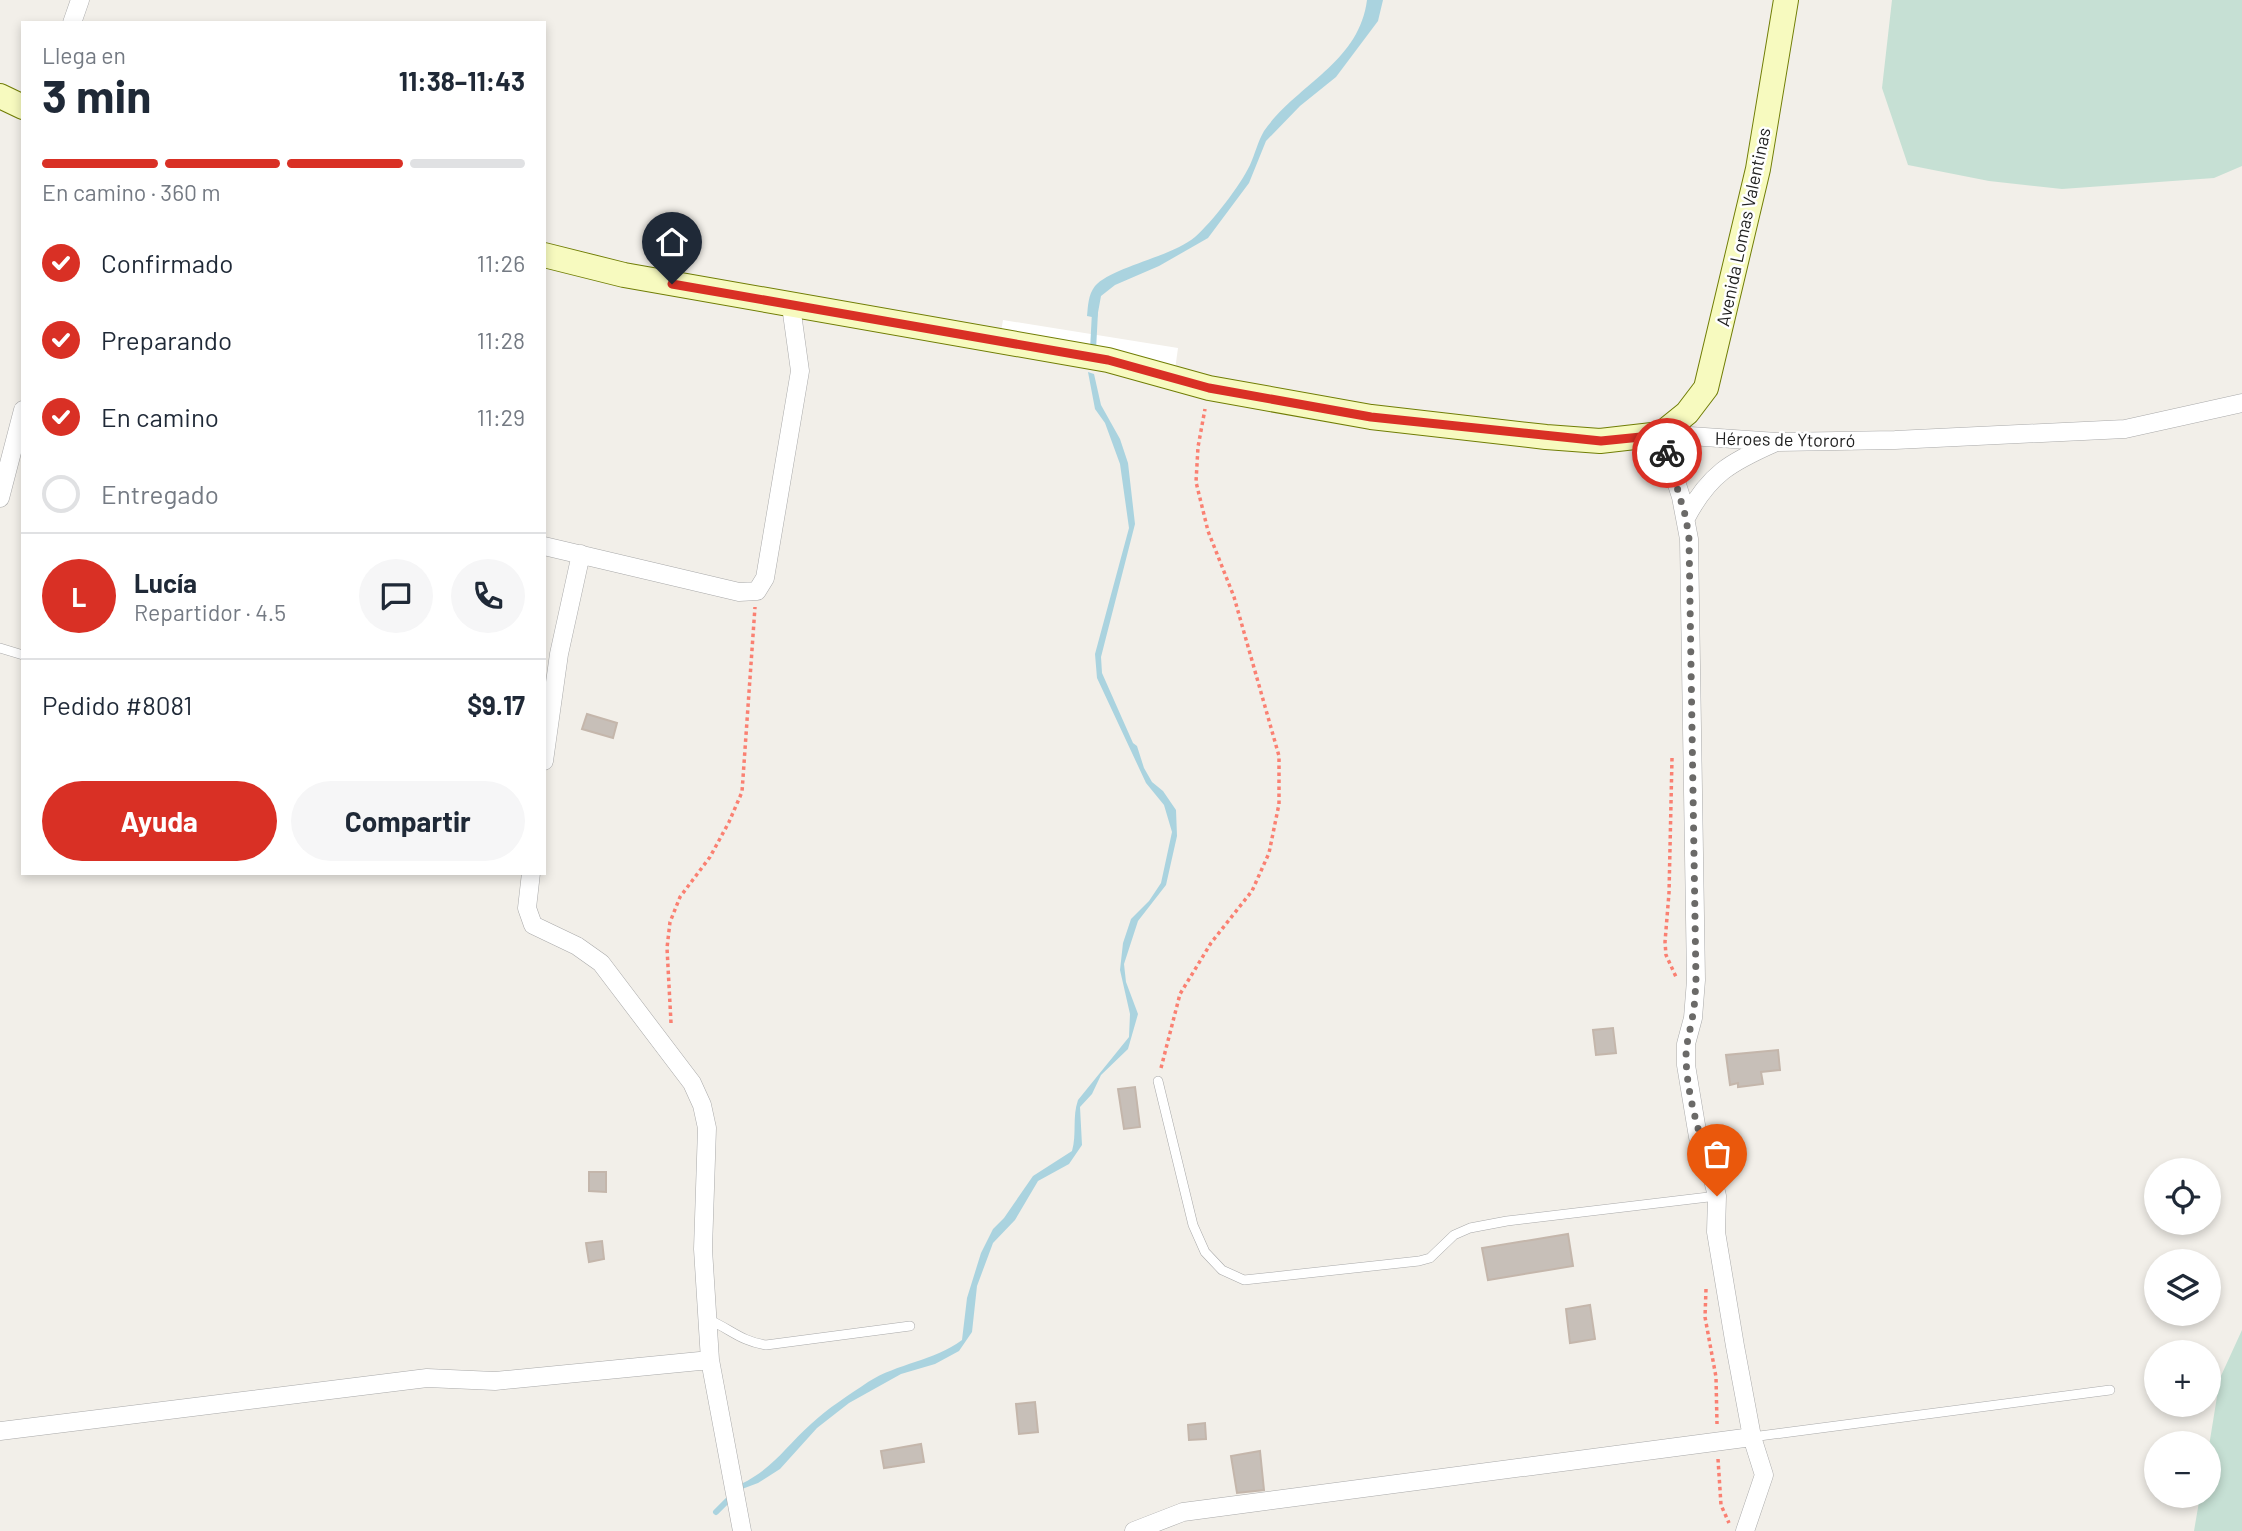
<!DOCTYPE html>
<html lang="es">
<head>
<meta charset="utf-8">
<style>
	body { margin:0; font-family:Barlow,sans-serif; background:#f6f6f7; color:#1f2937; height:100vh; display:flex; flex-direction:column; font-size:26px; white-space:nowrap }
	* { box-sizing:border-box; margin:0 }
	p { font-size:23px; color:#747a83 }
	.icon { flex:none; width:38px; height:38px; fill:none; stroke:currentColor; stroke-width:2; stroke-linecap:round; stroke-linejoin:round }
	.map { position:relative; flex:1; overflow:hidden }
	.side { position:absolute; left:21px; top:21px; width:525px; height:854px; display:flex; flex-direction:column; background:#fff; border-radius:0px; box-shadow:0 4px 10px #0003 }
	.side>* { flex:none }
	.controls { position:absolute; left:2144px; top:1158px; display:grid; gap:14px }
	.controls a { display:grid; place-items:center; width:77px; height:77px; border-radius:50%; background:#fff; box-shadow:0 4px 10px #0003; font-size:35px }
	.pin { position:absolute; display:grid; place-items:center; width:60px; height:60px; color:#fff; margin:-72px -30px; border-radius:50% 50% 50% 0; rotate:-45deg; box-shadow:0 0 7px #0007 }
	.pin .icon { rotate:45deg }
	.courier { position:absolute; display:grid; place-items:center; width:70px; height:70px; margin:-35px; border:5px solid #d93025; border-radius:50%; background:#fff; color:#222; box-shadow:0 2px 9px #0007 }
	.summary em { font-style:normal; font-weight:700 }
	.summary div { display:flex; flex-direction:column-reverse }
	.summary { display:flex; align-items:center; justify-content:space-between; height:119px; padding:0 21px }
	h1 { font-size:46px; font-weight:700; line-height:52px }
	.bar { display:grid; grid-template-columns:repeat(4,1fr); gap:10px 7px; align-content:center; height:84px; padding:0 21px }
	.bar i { height:9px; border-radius:5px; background:#e0e1e3 }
	.bar .on { background:#d93025 }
	.bar p { grid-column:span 4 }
	.line { display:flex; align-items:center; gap:18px; padding:0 21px; border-top:2px solid #e0e1e3 }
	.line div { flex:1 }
	.round { display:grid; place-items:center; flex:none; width:74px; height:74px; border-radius:37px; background:#f6f6f7 }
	ol { padding:0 21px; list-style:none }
	li { display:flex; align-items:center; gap:21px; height:77px }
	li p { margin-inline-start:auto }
	li .icon { padding:7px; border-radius:50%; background:#d93025; color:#fff; stroke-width:4 }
	li:last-child { color:#747a83 }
	li i { width:38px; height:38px; border:4px solid #e0e1e3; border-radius:50% }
	.button { display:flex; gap:14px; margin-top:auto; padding:14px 21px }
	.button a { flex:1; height:80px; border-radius:42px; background:#d93025; color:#fff; font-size:28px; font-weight:700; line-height:80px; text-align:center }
	.button a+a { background:#f6f6f7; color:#1f2937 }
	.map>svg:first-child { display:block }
	.wetland { fill:#c6e0d4 }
	.water { fill:#aad3df }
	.pier { fill:#fff }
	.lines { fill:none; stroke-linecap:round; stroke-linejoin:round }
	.stream { stroke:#aad3df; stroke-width:6 }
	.building { fill:#c7bfb8; stroke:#c4b6ab; stroke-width:2 }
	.lane-casing { stroke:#a9a9a9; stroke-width:10 }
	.street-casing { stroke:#a9a9a9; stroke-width:19 }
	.secondary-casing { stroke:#707d05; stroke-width:26 }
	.path { stroke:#fa8072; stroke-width:3.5; stroke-dasharray:3.5 3.5; stroke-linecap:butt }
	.lane { stroke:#fff; stroke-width:9 }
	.street { stroke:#fff; stroke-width:18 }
	.secondary { stroke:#f7fabf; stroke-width:24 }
	.done { stroke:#6b6a68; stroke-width:7; stroke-dasharray:0 12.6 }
	.route { stroke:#d93025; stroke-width:9 }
	.labels { text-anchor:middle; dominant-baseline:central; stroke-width:5; stroke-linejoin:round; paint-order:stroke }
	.street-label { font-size:18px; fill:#222; stroke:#fff }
</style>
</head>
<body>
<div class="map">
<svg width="2242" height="1531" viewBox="0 0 2242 1531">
	<rect width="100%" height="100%" fill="#f2efe9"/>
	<path class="wetland" d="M1892,0h350v166l-28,12 -152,11 -73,-8 -81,-16 -26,-77z
		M2242,1330v201h-48l6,-35h8l1,-50 11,-68z"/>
	<path class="water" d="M1367,0h16l-5,21 -42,56 -36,29 -34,35 -17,42 -41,55 -49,28 -44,19 -14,11 -4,22 -10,-2c1,-10 1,-21 8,-30 17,-19 76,-29 100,-49 17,-15 45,-51 55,-72 5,-11 8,-24 14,-34 33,-47 95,-68 103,-131z
		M1088,372l6,2 7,31 19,34 8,24 7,61 -34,133 1,16 31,70 4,3 7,22 8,14 11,9 13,19 1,26 -11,49 -28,36 -14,43 2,18 12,32 -10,35 -27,26 -9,19 -12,13 2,38 -13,19 -31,17 -23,39 -22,23 -16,43 -5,46 -13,19 -24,13 -34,10 -52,29 -32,25 -37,41 -22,14 -16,6 -1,-5c34,-17 44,-37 70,-60 17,-16 38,-29 57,-42 30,-19 66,-21 94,-42l5,-42 14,-45 12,-24 11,-11 29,-42 39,-25c5,-17 0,-34 6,-51l51,-63 1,-23 -10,-44 3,-27 8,-24 18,-18 12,-18 11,-51 -8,-27 -18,-22 -49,-105 -2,-24 34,-126 -9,-64 -15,-41 -10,-14z"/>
	<path class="pier" d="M1003,320l175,28 -4,29 -176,-27z"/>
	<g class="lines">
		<path class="stream" d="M1093,350l2,-38
			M716,1512l17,-17"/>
	</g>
	<path class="building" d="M587,714l30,9 -4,15 -31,-9z
		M1613,1028l3,25 -20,2 -3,-25z
		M1778,1050l2,20 -19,2 2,12 -25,3v-4l-8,2 -4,-30z
		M1135,1087l5,40 -16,2 -6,-40z
		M589,1172h17v20l-17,-1z
		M1568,1234l5,32 -85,14 -6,-32z
		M602,1241l2,18 -15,3 -3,-19z
		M1590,1305l5,34 -25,4 -4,-34z
		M1035,1402l3,30 -19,2 -3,-30z
		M1205,1423l1,16 -17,1 -1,-15z
		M921,1444l3,18 -40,6 -3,-17z
		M1260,1451l4,39 -27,3 -6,-37z"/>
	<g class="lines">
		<g class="lane-casing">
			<path id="lane" d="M0,648l23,7
				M1158,1081l35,144 12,27 17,18 22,10 175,-19 11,-3 24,-23 16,-7 37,-7 210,-25
				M707,1319c24,10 33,22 59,26l144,-19
				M1752,1437l358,-47"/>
		</g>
		<g class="street-casing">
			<path id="street" d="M72,23l8,-23
				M0,498l23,-88
				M1686,518c23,-44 45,-56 88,-75
				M544,546l195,46 18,-1 8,-13 35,-207 -9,-65
				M544,761l15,-107 22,-100
				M531,873l-4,35 6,17 44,21 24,17 91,120 10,22 5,23 -4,121 7,111 32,171
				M0,1431l427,-53 68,3 215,-21
				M1134,1531l49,-19 569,-75
				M1745,1531l19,-56 -12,-38 -17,-91 -19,-114 1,-36 -11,-44 -8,-15 -12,-72v-21l7,-26 3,-38 -7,-441 -8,-42 -20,-63 116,8 118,-2 230,-11 117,-26"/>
		</g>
		<g class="secondary-casing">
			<path id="secondary" d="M0,96l23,11
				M544,255l80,20 484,85 101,28 162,29 175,20 54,4 61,-7 26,-21 19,-25 52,-219 28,-169"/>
		</g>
		<path class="path" d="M1672,758l-3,135 -4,49 1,13 11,24
			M671,1023l-4,-75 3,-26 10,-25 30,-40 19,-35 13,-30 13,-185
			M1161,1068l19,-74 31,-51 41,-52 17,-38 10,-49v-48l-45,-159 -26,-66 -12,-49 2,-35 7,-38
			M1706,1289l-1,28 11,60 1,47
			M1718,1459l3,46 8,18"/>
		<use href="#lane" class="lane"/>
		<use href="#street" class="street"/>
		<use href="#secondary" class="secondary"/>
	</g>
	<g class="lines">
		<path class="done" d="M1667,453l19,65 3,21 7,442c-1,12 -1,26 -4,38 -2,13 -6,24 -6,38 1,48 20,93 31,139"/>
		<path class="route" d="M672,284l436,76 101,28 162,29 230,24 60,-6 6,18"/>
	</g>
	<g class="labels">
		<g class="street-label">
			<text transform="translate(1743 227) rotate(-78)">Avenida Lomas Valentinas</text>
			<text transform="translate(1785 439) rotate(1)">Héroes de Ytororó</text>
		</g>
	</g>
</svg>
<div class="controls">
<a><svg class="icon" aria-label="locate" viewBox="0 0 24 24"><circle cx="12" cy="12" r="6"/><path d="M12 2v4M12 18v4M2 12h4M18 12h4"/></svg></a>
<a><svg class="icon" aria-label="layers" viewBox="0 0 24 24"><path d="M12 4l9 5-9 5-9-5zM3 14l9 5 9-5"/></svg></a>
<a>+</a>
<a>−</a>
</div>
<div class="pin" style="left:1717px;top:1196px;background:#ea580c"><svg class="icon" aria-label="bag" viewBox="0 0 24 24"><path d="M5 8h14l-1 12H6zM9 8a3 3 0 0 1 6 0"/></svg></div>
<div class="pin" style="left:672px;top:284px;background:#1f2937"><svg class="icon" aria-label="home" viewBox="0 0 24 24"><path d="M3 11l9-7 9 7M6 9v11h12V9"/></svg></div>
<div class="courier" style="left:1667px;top:453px"><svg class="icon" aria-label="bike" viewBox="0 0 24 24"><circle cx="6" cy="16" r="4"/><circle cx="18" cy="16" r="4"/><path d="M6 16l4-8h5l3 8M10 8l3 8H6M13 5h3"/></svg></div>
<section class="side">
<div class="summary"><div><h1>3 min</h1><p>Llega en</p></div><em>11:38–11:43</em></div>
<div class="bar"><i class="on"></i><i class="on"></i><i class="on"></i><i></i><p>En camino · 360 m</p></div>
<ol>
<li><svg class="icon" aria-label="check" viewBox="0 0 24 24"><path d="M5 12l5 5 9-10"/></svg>Confirmado<p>11:26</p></li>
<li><svg class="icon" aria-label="check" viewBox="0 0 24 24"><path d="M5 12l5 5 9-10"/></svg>Preparando<p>11:28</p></li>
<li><svg class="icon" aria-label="check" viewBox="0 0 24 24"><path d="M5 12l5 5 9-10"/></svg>En camino<p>11:29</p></li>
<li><i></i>Entregado</li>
</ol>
<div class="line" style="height:126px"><b class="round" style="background:#d93025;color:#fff">L</b><div><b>Lucía</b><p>Repartidor · 4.5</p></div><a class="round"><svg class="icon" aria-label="chat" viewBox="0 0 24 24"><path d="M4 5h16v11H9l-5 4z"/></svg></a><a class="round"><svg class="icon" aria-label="phone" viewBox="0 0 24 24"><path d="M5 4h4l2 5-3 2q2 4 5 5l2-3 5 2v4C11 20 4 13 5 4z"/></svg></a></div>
<div class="line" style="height:91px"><div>Pedido #8081</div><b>$9.17</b></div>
<div class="button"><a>Ayuda</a><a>Compartir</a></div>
</section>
</div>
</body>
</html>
